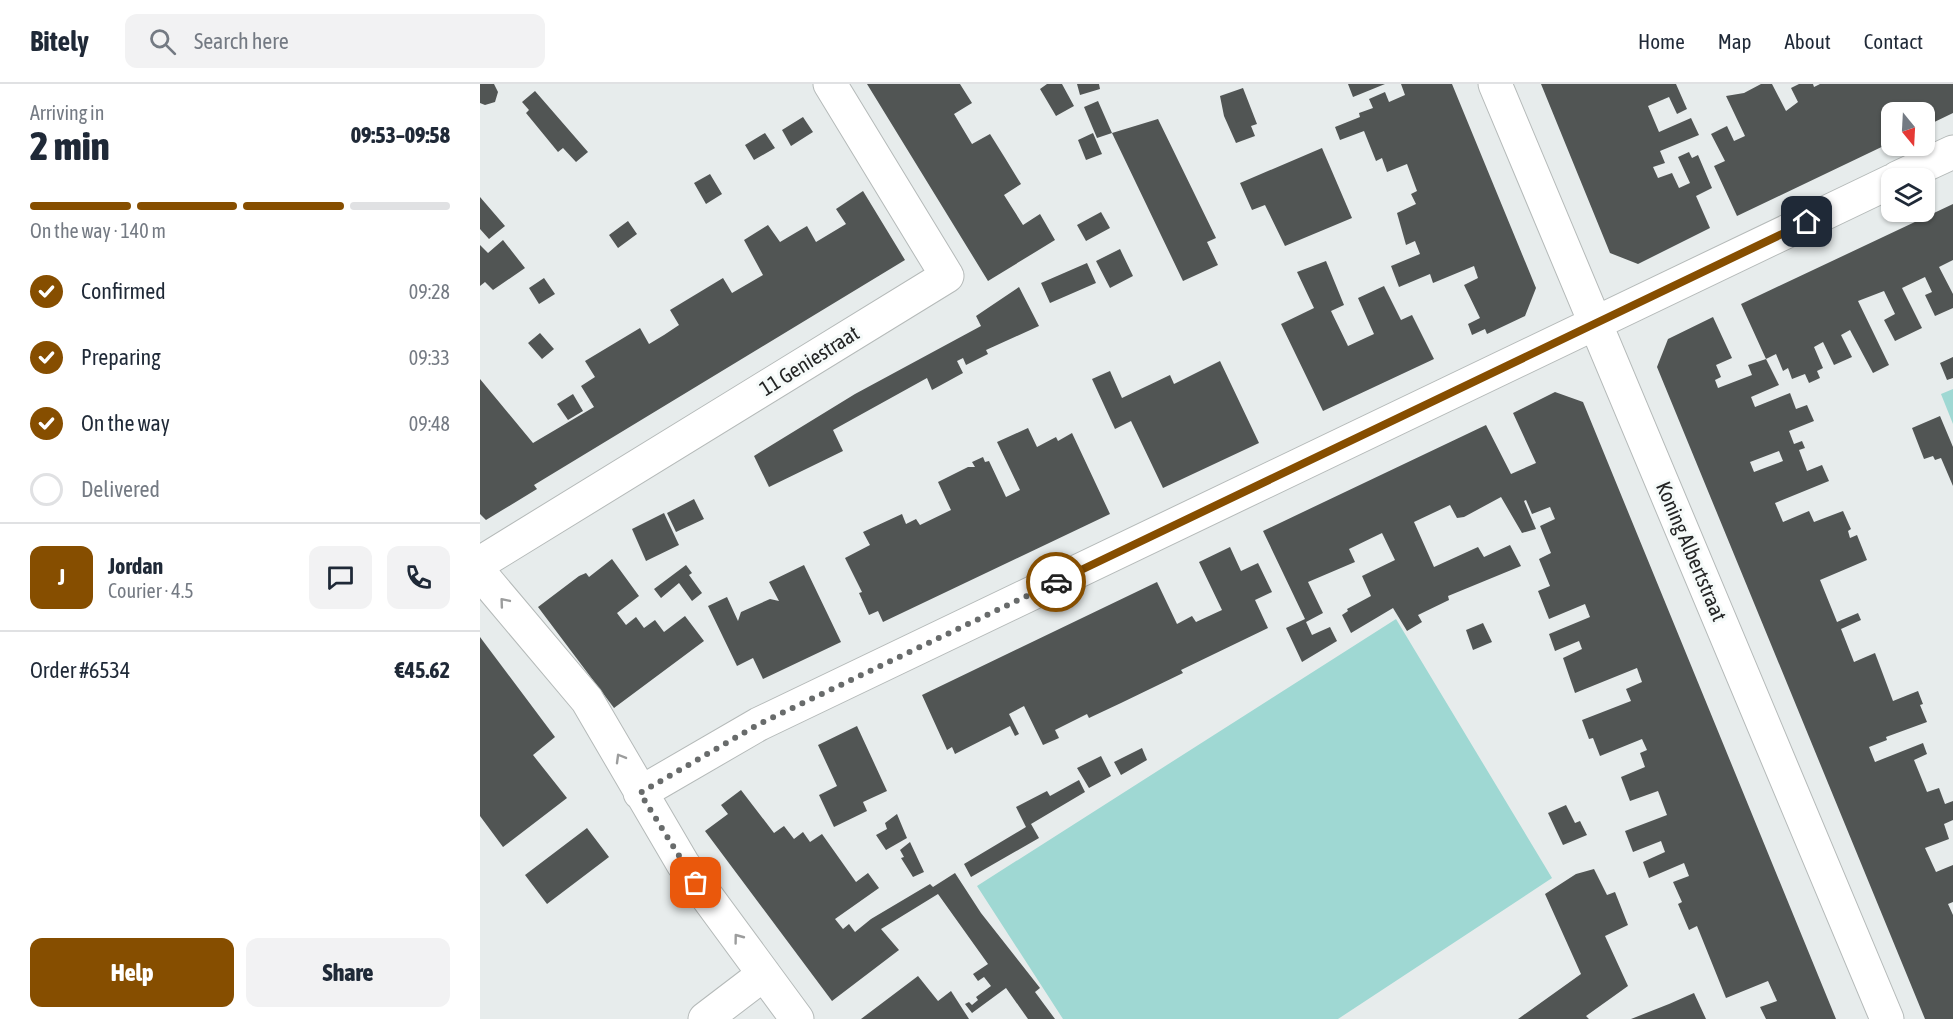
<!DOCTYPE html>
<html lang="en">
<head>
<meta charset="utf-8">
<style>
	body { margin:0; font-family:"Asap Condensed",sans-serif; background:#f2f2f3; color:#1f2937; height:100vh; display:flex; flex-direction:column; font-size:22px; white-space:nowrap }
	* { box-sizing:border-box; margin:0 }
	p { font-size:20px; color:#747a83 }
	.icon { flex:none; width:33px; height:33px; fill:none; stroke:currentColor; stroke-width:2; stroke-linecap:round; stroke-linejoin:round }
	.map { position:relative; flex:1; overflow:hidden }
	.panel { display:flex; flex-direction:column; background:#fff; width:480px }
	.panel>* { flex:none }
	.needle { width:39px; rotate:162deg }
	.controls { position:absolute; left:1401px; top:18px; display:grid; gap:12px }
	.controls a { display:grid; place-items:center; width:54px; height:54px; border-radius:12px; background:#fff; box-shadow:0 2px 4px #0004; font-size:30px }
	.pin { position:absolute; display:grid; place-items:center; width:51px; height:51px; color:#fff; margin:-26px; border-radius:12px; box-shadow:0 3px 9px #0006 }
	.courier { position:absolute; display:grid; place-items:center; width:60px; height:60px; margin:-30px; border:4px solid #864e00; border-radius:50%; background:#fff; color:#222; box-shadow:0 2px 8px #0007 }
	.headline em { font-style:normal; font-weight:800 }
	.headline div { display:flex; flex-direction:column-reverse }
	.headline { display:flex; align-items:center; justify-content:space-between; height:102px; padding:0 30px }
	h1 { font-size:39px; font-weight:800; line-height:45px }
	.bar { display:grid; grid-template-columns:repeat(4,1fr); gap:9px 6px; align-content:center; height:72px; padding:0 30px }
	.bar i { height:8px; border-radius:4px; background:#e0e1e3 }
	.bar .current { background:#864e00 }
	.bar p { grid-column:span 4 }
	.line { display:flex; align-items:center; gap:15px; padding:0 30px; border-top:2px solid #e0e1e3 }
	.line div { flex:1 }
	.round { display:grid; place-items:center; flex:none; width:63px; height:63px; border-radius:12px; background:#f2f2f3 }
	ol { padding:0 30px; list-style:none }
	li { display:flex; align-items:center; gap:18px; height:66px }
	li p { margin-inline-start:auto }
	li .icon { padding:6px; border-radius:50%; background:#864e00; color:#fff; stroke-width:4 }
	li:last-child { color:#747a83 }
	li i { width:33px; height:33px; border:3px solid #e0e1e3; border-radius:50% }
	.action { display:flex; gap:12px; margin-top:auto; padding:12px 30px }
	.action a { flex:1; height:69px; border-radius:12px; background:#864e00; color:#fff; font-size:24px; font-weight:800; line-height:69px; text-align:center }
	.action a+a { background:#f2f2f3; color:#1f2937 }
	header { display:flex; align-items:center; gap:36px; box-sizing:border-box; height:84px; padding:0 30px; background:#fff; border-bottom:2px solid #e0e1e3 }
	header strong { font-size:28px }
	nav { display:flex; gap:33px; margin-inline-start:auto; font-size:21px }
	.search { width:420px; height:54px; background:#f2f2f3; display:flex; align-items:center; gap:15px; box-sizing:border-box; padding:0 21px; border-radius:12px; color:#747a83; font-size:22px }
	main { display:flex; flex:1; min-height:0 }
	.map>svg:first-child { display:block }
	.green { fill:#9fd8d3 }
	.building { fill:#515554; fill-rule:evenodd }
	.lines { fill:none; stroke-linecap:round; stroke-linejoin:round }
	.street-casing { stroke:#b5bab9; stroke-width:35 }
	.street { stroke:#fff; stroke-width:33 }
	.oneway { stroke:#9c9d9d }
	.done { stroke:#686b6b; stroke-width:6; stroke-dasharray:0 10.8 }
	.route { stroke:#864e00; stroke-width:8 }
	.labels { text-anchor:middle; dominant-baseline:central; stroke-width:6; stroke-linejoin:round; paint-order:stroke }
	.street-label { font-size:21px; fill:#242525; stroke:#f5faf9 }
</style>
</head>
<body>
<header>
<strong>Bitely</strong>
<div class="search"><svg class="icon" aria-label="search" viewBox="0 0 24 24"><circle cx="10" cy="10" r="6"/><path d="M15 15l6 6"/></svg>Search here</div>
<nav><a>Home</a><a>Map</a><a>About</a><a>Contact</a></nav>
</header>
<main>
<section class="panel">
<div class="headline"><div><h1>2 min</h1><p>Arriving in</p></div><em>09:53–09:58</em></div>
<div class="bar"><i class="current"></i><i class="current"></i><i class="current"></i><i></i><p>On the way · 140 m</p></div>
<ol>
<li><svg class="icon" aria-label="check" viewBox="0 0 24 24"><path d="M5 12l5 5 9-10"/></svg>Confirmed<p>09:28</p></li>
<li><svg class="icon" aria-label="check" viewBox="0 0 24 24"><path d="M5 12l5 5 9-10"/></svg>Preparing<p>09:33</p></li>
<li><svg class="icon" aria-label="check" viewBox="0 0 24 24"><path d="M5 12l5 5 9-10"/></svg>On the way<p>09:48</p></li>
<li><i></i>Delivered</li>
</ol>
<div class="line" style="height:108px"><b class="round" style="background:#864e00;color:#fff">J</b><div><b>Jordan</b><p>Courier · 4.5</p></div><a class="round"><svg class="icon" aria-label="chat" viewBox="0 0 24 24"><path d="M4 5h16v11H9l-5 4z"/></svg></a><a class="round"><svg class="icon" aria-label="phone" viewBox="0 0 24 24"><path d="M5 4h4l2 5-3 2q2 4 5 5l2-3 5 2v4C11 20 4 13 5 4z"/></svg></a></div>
<div class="line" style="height:78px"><div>Order #6534</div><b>€45.62</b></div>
<div class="action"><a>Help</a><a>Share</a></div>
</section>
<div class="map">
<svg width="1473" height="935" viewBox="0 0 1473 935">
	<rect width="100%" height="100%" fill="#e7ecec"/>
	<path class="green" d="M1473,305v35l-12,-30z
		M916,535l156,259 -214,141h-275l-86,-133z"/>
	<path class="building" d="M0,0h14l4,8 -3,10 -10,3 -5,-2z
		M387,0h93l12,19 -18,11 18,30 18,-10 15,24 16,26 -17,11 19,30 17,-11 15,26 -67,41z
		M567,0h15l12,22 -18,10 -16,-27z
		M597,0h22l1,5 -20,6z
		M868,0h37l-32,13z
		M921,0h51l84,204 -11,28 -38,18 -2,-5 -13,6 -4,-11 12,-6 -16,-33 14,-7 -4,-12 -41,17 -3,-9 -31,13 -8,-21 29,-12 -5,-13 -9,4 -9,-32 19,-9 -5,-10 6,-3 -10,-27 -20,8 -5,-14 -6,3 -12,-30 -24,9 -5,-13 25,-10 -1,-4 14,-5 -4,-9 16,-7 4,10 16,-7z
		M1061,0h135l11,25 -10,5 -8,-17 -21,9 11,26 32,-14 8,17 -39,16 5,12 -12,4 5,11 14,-5 7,15 11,-5 -12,-26 11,-5 3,6 6,-3 14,33 -16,8 14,32 -72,36 -28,-11z
		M1281,0h11l14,27 12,-9 -7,-14 8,-4h14l1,3 6,-3h133v29l-29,14v-15h-32v30l-155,74 -23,-50 11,-5 -14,-27 16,-8 7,15 11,-5 -19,-40 18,-3z
		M763,4l14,36 -6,2 4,10 -19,7 -12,-27 -4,-20z
		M55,7l53,61 -12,10 -13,-14 -5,4 -32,-39 3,-3 -7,-8z
		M618,17l14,32 -15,5 -13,-31z
		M323,33l10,15 -22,14 -9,-16z
		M678,35l58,119 -9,4 11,23 -35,16 -71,-148z
		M285,49l10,15 -21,12 -9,-15z
		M613,49l9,21 -16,6 -8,-20z
		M842,64l30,70 -67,28 -20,-41 -13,5 -12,-27z
		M230,90l12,20 -16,10 -12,-21z
		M383,107l42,69 -371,225 3,4 -51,31 -6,-6v-135l53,64 61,-36 -13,-21 14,-9 -10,-16 55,-33 9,16 15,-9 15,-10 -9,-15 53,-32 9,15 31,-18 -19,-35 24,-15 12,17 27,-16 9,16 30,-18 -10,-15z
		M0,113l25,29 -16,13 -9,-10z
		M1473,120v56l-14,7 14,27v14l-18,8 -10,-21 7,-3 -7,-15 -23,11 20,40 -27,13 -11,-21 11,-6 -11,-23 -26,10 31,64 -16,8 -23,-43 -9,5 11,22 -18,8 -11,-23 -9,5 9,21 -6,3 3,7 -11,5 -4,-9 -13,5 -4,-11 -5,3 -7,-17 -10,5 -25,-55z
		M621,128l9,16 -24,13 -9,-16z
		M148,137l9,13 -19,14 -9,-13z
		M23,156l22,28 -32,22 -8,-8 -5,4v-41l8,8z
		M640,165l13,27 -23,12 -14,-27z
		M846,177l18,44 -13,6 17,35 26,-12 -16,-36 26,-12 17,34 11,-5 22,44 -111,52 -42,-87 33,-16 -17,-36z
		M607,179l9,20 -46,20 -9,-20z
		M64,194l11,16 -16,10 -10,-16z
		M539,203l20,39 -53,24 2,4 -22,11 -3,-7 -6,3 6,12 -31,17 -5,-12 -94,52 10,21 -74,36 -15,-31 101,-62 126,-68 -5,-10z
		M1233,233l19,41 -16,7 5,12 -6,3 3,8 34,-13 -4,-10 18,-6 13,26 -28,12 4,10 35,-14 6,16 11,-4 7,16 -25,10 5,13 8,-3 3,7 -6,2 8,21 15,-6 7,16 -54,22 8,19 26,-11 5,11 29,-11 8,18 -3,2 2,7 7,-3 10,25 -47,20 17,42 21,-9 3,7 -20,9 13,33 21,-9 18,48 25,-10 5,13 -3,1 7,17 -41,15 1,3 -18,7 6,15 48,-19 4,11 -13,6 13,32 12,-4 6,16 8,-3v19l-9,4 5,15 -24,9 11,24 17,-7v37l-5,2 5,11v104h-28l-268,-652 11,-28zM1299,367l4,10 -29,11 -4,-10z
		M60,249l14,16 -12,10 -14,-16z
		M1473,273v21l-6,2 -7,-17z
		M740,277l39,82 -96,45 -32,-67 -16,8 -23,-50 18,-8 12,27 48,-23 4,9z
		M1075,308l28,10 253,617h-70l-6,-12 17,-6 -9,-20 -42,17 -29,-72 -8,4 -11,-26 4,-2 -9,-20 16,-6 -5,-13 -35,15 -6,-16 22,-10 -4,-11 -28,11 -8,-21 42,-16 -9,-24 -28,10 -9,-24 24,-10 -5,-14 7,-3 -5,-11 -42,17 -7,-18 -4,1 -7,-19 49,-19 -5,-12 16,-7 -5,-14 -62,25 -12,-35 19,-9 -3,-8 -24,10 -6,-17 41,-17 -5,-13 -36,15 -11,-28 12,-5 -11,-27 12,-6 -11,-27 15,-7 -5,-12 -18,7 -6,-14 -2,1 12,28 -14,4 -21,-36 -37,20 -7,1 -7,-13 -36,17 20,45 44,-20 6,10 26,-12 11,21 -73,30 1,4 -31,15 4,7 -15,9 -14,-23 -42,25 -9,-18 6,-4 -1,-2 24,-13 -9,-20 33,-16 -13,-27 -33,16 6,13 -47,20 15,31 -17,9 6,13 18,-8 7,14 -35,21 -16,-34 19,-9 -42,-88 223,-106 25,49 25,-11 -23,-50z
		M93,310l10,17 -15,9 -11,-16z
		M1460,332l13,31v39l-12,-28 -6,2 -2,-4 -9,3 -12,-31z
		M548,344l9,19 19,-10 2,4 14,-8 38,81 -227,108 -5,-11 -9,4 -10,-22 3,-1 -17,-34 25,-13 -7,-13 39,-18 4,10 10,-5 4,6 31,-15 -13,-28 30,-15h7l-3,-5 11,-5 2,5 4,-1 17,36 14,-7 -23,-48z
		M214,415l10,20 -28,13 -9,-19z
		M184,429l15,32 -33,16 -14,-32z
		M750,463l11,24 17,-8 14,29 -17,8 13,28 -87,42 2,3 -62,30 -32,15 -2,-4 -32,16 4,8 -16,7 -19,-39 -15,8 10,20 -4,2 -5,-10 -55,28 -3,-7 -5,3 -25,-55 235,-113 20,42 15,-8 4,6 26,-12 -23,-48z
		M132,475l27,37 -22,17 9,12 10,-8 8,11 11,-8 9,12 21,-16 19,25 -90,67 -76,-101 41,-31 7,-3 3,4z
		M206,481l6,8 -3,2 13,18 -10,8 -13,-18 -18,15 -7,-9z
		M324,481l37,77 -78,37 -10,-21 -16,8 -29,-60 19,-9 11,24 3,-9 29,-13 9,2 -10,-19z
		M1003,539l9,19 -19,8 -7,-20z
		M0,553l75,100 -22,18 34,43 -64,49 -23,-31z
		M377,642l30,65 -24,11 4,9 -33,16 -15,-32 18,-9 -19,-41z
		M662,664l5,12 -26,15 -7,-13z
		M621,672l10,20 -22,12 -12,-20z
		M599,696l6,12 -54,32 8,14 -68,39 -7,-13 62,-37 -10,-20 31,-16 3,5z
		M261,706l33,43 10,-7 10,13 9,-7 7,10 12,-8 34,48 12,-9 11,15 -44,31 8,10 6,-5 6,8 16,-13 59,-35 3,3 22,-14 26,40 59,75 -5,4 20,27h-27l-22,-31 -34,25 -7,-9 4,-2 3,3 6,-5 -2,-3 15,-11 -7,-9 -6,4 -5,-7 15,-10 -50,-70 -57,35 18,21 -67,51 -127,-170 23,-17 -7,-9z
		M1086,721l9,18 5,-2 7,14 -24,10 -15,-32z
		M417,730l10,24 -21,12 -10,-15 11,-6 -2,-6z
		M107,744l22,29 -62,47 -22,-29z
		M430,758l14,30 -11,5 -12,-19 3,-1 -4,-7z
		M1114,785l13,26 8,-3 13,33 -23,11 23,50 -42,30 3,3h-71l63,-45 -36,-80 31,-20z
		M438,892l20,25 13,-10 18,28h-108z
		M1214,909l12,26h-75l38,-15z"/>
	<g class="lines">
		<g class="street-casing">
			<path id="street" d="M1015,0l392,935
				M1417,94l56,-26
				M0,479l467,-287 -117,-192
				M0,489l107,127 96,164 114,155
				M160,709l119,-69 1133,-543
				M225,935l59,-45"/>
		</g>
		<use href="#street" class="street"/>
	</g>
	<defs><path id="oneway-chevron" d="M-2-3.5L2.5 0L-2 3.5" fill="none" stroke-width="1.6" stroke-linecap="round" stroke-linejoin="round" transform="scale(1.5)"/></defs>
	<g class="oneway">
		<use href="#oneway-chevron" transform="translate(24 518) rotate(-130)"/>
		<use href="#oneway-chevron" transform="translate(140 674) rotate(-120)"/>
		<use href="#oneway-chevron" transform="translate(258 854) rotate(-127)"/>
	</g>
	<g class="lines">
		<path class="done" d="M216,799l-56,-90 119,-69 297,-142"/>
		<path class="route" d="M576,498l751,-360"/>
	</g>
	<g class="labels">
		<g class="street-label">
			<text transform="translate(329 276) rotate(-32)">11 Geniestraat</text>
			<text transform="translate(1212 467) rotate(67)">Koning Albertstraat</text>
		</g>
	</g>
</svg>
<div class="controls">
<a><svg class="needle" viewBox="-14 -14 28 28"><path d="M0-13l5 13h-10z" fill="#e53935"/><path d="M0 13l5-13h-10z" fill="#747a83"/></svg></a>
<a><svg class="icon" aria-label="layers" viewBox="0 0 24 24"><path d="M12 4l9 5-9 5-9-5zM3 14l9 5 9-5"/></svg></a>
</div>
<div class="pin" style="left:216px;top:799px;background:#ea580c"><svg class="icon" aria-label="bag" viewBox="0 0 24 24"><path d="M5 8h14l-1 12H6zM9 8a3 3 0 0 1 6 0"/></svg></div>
<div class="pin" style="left:1327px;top:138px;background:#1f2937"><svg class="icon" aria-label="home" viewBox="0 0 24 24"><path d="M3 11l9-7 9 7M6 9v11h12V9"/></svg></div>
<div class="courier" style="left:576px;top:498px"><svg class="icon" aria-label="car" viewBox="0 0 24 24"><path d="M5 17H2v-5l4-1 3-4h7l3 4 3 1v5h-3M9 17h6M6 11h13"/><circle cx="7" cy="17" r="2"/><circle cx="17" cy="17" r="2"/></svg></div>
</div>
</main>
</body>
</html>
